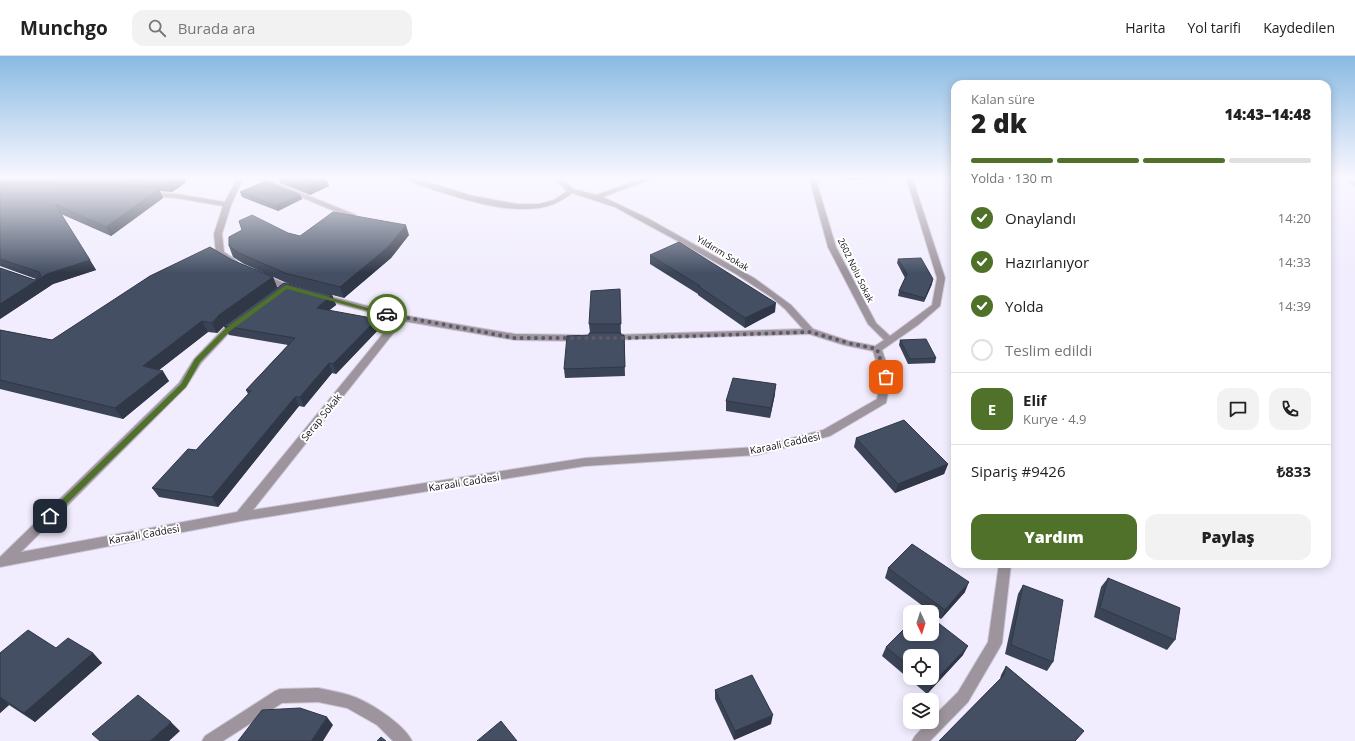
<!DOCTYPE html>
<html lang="tr">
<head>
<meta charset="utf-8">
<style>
	body { margin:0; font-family:"Open Sans",sans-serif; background:#f2f2f2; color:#222; height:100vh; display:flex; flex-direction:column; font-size:15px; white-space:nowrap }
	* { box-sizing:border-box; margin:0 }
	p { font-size:13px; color:#767676 }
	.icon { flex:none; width:22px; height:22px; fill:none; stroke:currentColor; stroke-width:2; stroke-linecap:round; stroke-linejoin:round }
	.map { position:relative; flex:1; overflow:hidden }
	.details { position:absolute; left:951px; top:24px; width:380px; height:488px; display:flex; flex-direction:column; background:#fff; border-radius:12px; box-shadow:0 2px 10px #0003 }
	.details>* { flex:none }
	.needle { width:26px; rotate:176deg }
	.controls { position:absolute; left:903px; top:549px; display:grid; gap:8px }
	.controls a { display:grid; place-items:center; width:36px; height:36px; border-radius:8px; background:#fff; box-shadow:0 2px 10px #0003; font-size:20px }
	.pin { position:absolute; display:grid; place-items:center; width:34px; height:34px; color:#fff; margin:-17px; border-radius:8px; box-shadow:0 2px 6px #0006 }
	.courier { position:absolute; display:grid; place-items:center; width:40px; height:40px; margin:-20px; border:3px solid #4f7129; border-radius:50%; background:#fff; color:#222; box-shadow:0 1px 5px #0007 }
	.headline em { font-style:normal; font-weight:800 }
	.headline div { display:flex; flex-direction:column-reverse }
	.headline { display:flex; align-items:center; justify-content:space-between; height:68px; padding:0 20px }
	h1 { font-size:26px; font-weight:800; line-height:30px }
	.bar { display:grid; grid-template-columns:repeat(4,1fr); gap:6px 4px; align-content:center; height:48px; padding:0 20px }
	.bar i { height:5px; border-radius:3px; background:#e0e0e0 }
	.bar .on { background:#4f7129 }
	.bar p { grid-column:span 4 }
	.line { display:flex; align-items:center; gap:10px; padding:0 20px; border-top:1px solid #e0e0e0 }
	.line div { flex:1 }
	.round { display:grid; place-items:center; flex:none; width:42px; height:42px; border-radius:12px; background:#f2f2f2 }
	ol { padding:0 20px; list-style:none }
	li { display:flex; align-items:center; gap:12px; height:44px }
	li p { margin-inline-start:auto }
	li .icon { padding:4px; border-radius:50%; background:#4f7129; color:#fff; stroke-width:4 }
	li:last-child { color:#767676 }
	li i { width:22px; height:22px; border:2px solid #e0e0e0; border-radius:50% }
	.action { display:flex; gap:8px; margin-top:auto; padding:8px 20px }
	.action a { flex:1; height:46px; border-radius:12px; background:#4f7129; color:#fff; font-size:16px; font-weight:800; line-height:46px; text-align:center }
	.action a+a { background:#f2f2f2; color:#222 }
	header { display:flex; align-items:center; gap:24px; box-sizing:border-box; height:56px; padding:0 20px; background:#fff; border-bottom:1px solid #e0e0e0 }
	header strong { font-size:19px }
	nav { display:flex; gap:22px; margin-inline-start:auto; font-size:14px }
	.search { width:280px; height:36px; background:#f2f2f2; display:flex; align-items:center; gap:10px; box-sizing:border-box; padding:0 14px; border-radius:12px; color:#767676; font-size:15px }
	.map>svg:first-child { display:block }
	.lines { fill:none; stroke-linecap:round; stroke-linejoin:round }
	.stream { fill:#9cc4d8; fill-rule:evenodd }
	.minor-casing { stroke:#cdc9d9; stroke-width:2 }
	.minor { fill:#9e949d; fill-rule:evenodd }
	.wall { fill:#3a4456; fill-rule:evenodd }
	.shaded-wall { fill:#303746 }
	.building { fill:#444f64; stroke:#303746 }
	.route { fill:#4f7129 }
	.done { stroke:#5d5a66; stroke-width:4; stroke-dasharray:0 7.2 }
	.labels { text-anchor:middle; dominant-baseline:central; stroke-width:4; stroke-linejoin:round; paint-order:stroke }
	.far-street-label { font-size:9px; fill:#0d0b14; stroke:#fff }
	.street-label { font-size:10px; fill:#0d0b14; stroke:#fff }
</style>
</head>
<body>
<header>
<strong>Munchgo</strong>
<div class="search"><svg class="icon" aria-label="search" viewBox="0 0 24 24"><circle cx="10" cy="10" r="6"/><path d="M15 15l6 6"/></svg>Burada ara</div>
<nav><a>Harita</a><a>Yol tarifi</a><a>Kaydedilen</a></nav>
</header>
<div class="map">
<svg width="1355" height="685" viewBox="0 0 1355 685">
	<rect width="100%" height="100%" fill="#f1edfe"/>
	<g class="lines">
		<path class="stream" d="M1341,121h7l7,5v5z"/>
		<g class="minor-casing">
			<path id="minor" d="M238,121h6l-13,28 -9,29 2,18 13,9 1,2 -4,2 -18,-12 -2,-19 9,-28 -47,-8 -26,-2 -3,-2 3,-2 26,2 49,8z
				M252,121h10l94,38 -4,2h-3z
				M403,121h8l62,19 44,8h22l15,-4 13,-9 -14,-14h7l13,12 23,6 51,-18h10l-54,20 46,22 105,59 37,27 22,24 36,12 26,5 9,-6 -16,-16 -40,-77 -19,-70h6l21,70 40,76 14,13 42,-31 5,-27 -31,-101h6l33,101 -5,28 -22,19 -36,25 9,27 -5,26 -56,33 -73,19 -172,11 -344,55 -241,46v-10l179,-174 15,-24 31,-32 12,-7 4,3 -10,8 -30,32 -15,24 -165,165 216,-40 158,-193 -76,-20 -1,-2 4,-3 80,21 113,19 64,1 5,3 -5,3 -64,-1 -112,-19 -150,189 332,-52 172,-11 66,-17 54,-31 4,-22 -8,-26 -29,-6 -35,-11 -201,6 -2,-2 5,-3 192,-6 -18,-20 -14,-12 -35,-23 -49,-28 -72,-39 -43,-14c-10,8 -20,13 -33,15 -34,5 -73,-8 -105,-18 -10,-4 -23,-6 -31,-13z
				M260,219h6l31,14 -1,2h-6l-30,-12 -1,-2z
				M999,508h12l-9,79 -2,4 -32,55 -38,39h-18l3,-5 13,-14h4v-4l26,-26 30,-50z
				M318,632c10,2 21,4 31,7 18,5 55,29 63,46h-19l-16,-16 -30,-17 -29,-6 -36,1 -59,38h-21l3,-5 70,-45 5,-2z"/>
		</g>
		<use href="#minor" class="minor"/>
	</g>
	<path class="wall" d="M0,121h187l-2,6 -13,9 -12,-1 3,7 -52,38 -50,-22 35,56 -43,14 -53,35v-51l35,12 1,-1 -36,-13z
		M278,121l48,1 3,8 -19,9 -30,-12z
		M842,121h44v2l-43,1z
		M240,136l60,3 2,4 -24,12 -36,-14z
		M288,177l12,3 109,-1 -18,23 -47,40 -55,-14 -45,-20 -11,-7 -4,-11z
		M650,199l125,57 -30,16 -47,-33v-1l-48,-30z
		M898,203l34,25 -8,18 -26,-6 1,-5 6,-13 -8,-15z
		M232,204l41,17 4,10 55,8 4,10 -7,5 51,18 -44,46 -4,-1 -28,34 -5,-1 -81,101 -59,-10 -7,-9 44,-38 52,-56 -2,-4 42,-45 -59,-10 -5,-9 51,-37 -51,37 -7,7 -9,-1 -49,38 10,11 -46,38 -123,-30v-59l52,10z
		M620,243l1,36h3l1,41 -60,2 -1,-9 26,-36 -1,-9z
		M900,284l36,18 -1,5 -27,1 -9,-19z
		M775,338l-5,24 -44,-7v-10z
		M856,382l92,26 -4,10 -49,19 -41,-46z
		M888,512l77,24 -24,27 -9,-6v-1h-1l-46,-34z
		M1108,522l67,62 -8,10 -73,-33 7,-30z
		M1023,529l30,77 -6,9 -42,-17 13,-60z
		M886,591l77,8 -36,39 -45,-38zM910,600l22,22h-22z
		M56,592l37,5 9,10 -67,59 -26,-17 -9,8v-60z
		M1006,610l78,65 -9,10h-136l61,-62 1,-4z
		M715,634l56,34 -37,16 -19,-41z"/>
	<path class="shaded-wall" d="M175,121h12l-2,6 -13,9 -4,-9z
		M326,122l3,8 -19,9 -2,-8z
		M159,133l4,9 -52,38 -5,-9z
		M300,139l2,4 -24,12 -2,-5z
		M406,169l3,10 -18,23 -47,40 -4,-11z
		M90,204l6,10 -43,14 -53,35v-15l47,-30z
		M273,221l4,10 -53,39 -7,7 -5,-10 7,-8z
		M933,223l-1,5 -8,18 1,-4z
		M332,239l4,10 -15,12 -4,-9z
		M776,247l-1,9 -30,16v-10z
		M377,263l3,9 -44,46 -3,-10z
		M202,265l6,11 -58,45 -7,-11z
		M624,279l1,9v32v-9z
		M329,307l3,10 -28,34 -4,-10z
		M163,315l6,10 -46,38 -8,-11z
		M776,328l-1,10 -5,24 1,-10z
		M295,341l4,9 -81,101 -6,-10z
		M948,408l-4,10 -49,19 3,-9z
		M969,526l-4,10 -24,27 4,-9z
		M968,590l-5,9 -36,39 4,-9z
		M93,597l9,10 -67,59 -11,-9z
		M0,641l9,8 -9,8z
		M773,659l-2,9 -37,16 1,-9z
		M327,661l6,8 -10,16h-12z
		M171,666l9,9 -11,10h-19z"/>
	<path class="building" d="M39,121h136l-7,6 -56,-5z
		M284,121h34l8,1 -18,9z
		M266,125l34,14 -24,11 -36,-14z
		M0,127l112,2 47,4 -53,38 -51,-23 35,56 -43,14 -47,30v-36l35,12 6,-4 -2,-4 -39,-13z
		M333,156l73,13 -18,22 -48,40 -55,-14 -46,-20 -10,-7v-9l13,-7 -3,-9 13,-6 36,18 12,3z
		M679,186l97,61 -31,15 -47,-32h2l-50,-31z
		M210,191l22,13 41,17 -54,38 -7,8 -10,-2 -59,45 20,5 -48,37 -115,-28v-50l52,10 98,-64z
		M921,202l12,21 -8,19 -26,-7 8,-17 -9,-15z
		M284,227l48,12 -15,13 60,11 -44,45 -4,-1 -29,34h-5l-83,100 -60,-9 36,-39 8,1 55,-59 -5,-1 49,-52 -71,-12z
		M620,233l1,35h-32l2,-33z
		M589,277h32v2h3l1,32 -61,2 3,-33 22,-1z
		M926,283l10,19 -26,1 -10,-19z
		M733,322l43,6 -5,24 -45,-7z
		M904,364l44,44 -50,20 -42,-46z
		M912,488l57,38 -24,28 -57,-42z
		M1108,522l72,30 -5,32 -75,-32z
		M1023,529l40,15 -10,62 -42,-17z
		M932,562l36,28 -37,39 -8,-7h9v-22h-22v11l-24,-20 24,-24v11h22z
		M28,574l28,18 12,-10 25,15 -69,60 -24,-16v-44z
		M1006,610l78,65 -9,10h-136l65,-66z
		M752,619l21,40 -38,16 -20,-41z
		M138,639l33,27 -21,19h-50l-8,-7z
		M300,652l27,9 -16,24h-73l24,-31z
		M501,665l16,20h-40z
		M381,681l5,4h-9z"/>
	<linearGradient id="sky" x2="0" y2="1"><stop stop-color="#89bae2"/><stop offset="0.56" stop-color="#f9f7ff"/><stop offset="1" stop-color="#f9f7ff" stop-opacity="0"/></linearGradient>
	<rect width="1355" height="217" fill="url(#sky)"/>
	<path class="route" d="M286,229l103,29 -2,2 -100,-27 -57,42 -30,31 -14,25 -134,131h-5v-4l134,-130 14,-25 31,-31z"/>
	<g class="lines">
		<path class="done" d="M387,258l128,24h117l178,-6 38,11 29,6 9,28"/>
	</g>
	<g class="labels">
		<g class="far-street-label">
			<text transform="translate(723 197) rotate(31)">Yıldırım Sokak</text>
			<text transform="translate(856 214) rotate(64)">2602 Nolu Sokak</text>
		</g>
		<g class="street-label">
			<text transform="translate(321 361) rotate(-51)">Serap Sokak</text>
			<text transform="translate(785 387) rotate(-12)">Karaali Caddesi</text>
			<text transform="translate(464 426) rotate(-9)">Karaali Caddesi</text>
			<text transform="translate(144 478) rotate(-10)">Karaali Caddesi</text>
		</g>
	</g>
</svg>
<div class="controls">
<a><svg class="needle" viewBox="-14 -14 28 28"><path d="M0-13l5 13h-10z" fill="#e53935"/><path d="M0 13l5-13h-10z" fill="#767676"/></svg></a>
<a><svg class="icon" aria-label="locate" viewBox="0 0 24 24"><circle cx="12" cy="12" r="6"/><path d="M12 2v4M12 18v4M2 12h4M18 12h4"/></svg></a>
<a><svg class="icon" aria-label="layers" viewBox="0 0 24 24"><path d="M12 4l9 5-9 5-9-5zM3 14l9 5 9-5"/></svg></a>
</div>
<div class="pin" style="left:886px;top:321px;background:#ea580c"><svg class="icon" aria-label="bag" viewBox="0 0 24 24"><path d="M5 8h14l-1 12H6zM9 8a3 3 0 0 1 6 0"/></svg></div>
<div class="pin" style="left:50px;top:460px;background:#1f2937"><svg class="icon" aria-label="home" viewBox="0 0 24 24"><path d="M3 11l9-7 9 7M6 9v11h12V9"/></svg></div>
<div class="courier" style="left:387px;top:258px"><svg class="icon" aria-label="car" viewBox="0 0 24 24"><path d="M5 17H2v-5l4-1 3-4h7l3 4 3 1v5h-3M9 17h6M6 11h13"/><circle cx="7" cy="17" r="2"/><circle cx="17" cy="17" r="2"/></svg></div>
<section class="details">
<div class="headline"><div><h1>2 dk</h1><p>Kalan süre</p></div><em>14:43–14:48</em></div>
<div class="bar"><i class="on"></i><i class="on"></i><i class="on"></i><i></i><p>Yolda · 130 m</p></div>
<ol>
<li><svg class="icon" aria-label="check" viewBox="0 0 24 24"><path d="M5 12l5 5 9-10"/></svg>Onaylandı<p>14:20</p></li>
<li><svg class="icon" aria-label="check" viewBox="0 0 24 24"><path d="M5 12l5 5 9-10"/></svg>Hazırlanıyor<p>14:33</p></li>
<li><svg class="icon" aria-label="check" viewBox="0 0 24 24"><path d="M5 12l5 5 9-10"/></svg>Yolda<p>14:39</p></li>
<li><i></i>Teslim edildi</li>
</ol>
<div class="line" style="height:72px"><b class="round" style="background:#4f7129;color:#fff">E</b><div><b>Elif</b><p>Kurye · 4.9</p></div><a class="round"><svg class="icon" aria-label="chat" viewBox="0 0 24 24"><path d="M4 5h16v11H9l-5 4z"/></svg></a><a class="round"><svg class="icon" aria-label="phone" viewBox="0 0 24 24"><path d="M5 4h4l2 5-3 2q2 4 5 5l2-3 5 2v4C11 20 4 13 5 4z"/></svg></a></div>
<div class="line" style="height:52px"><div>Sipariş #9426</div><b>₺833</b></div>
<div class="action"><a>Yardım</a><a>Paylaş</a></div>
</section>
</div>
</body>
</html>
